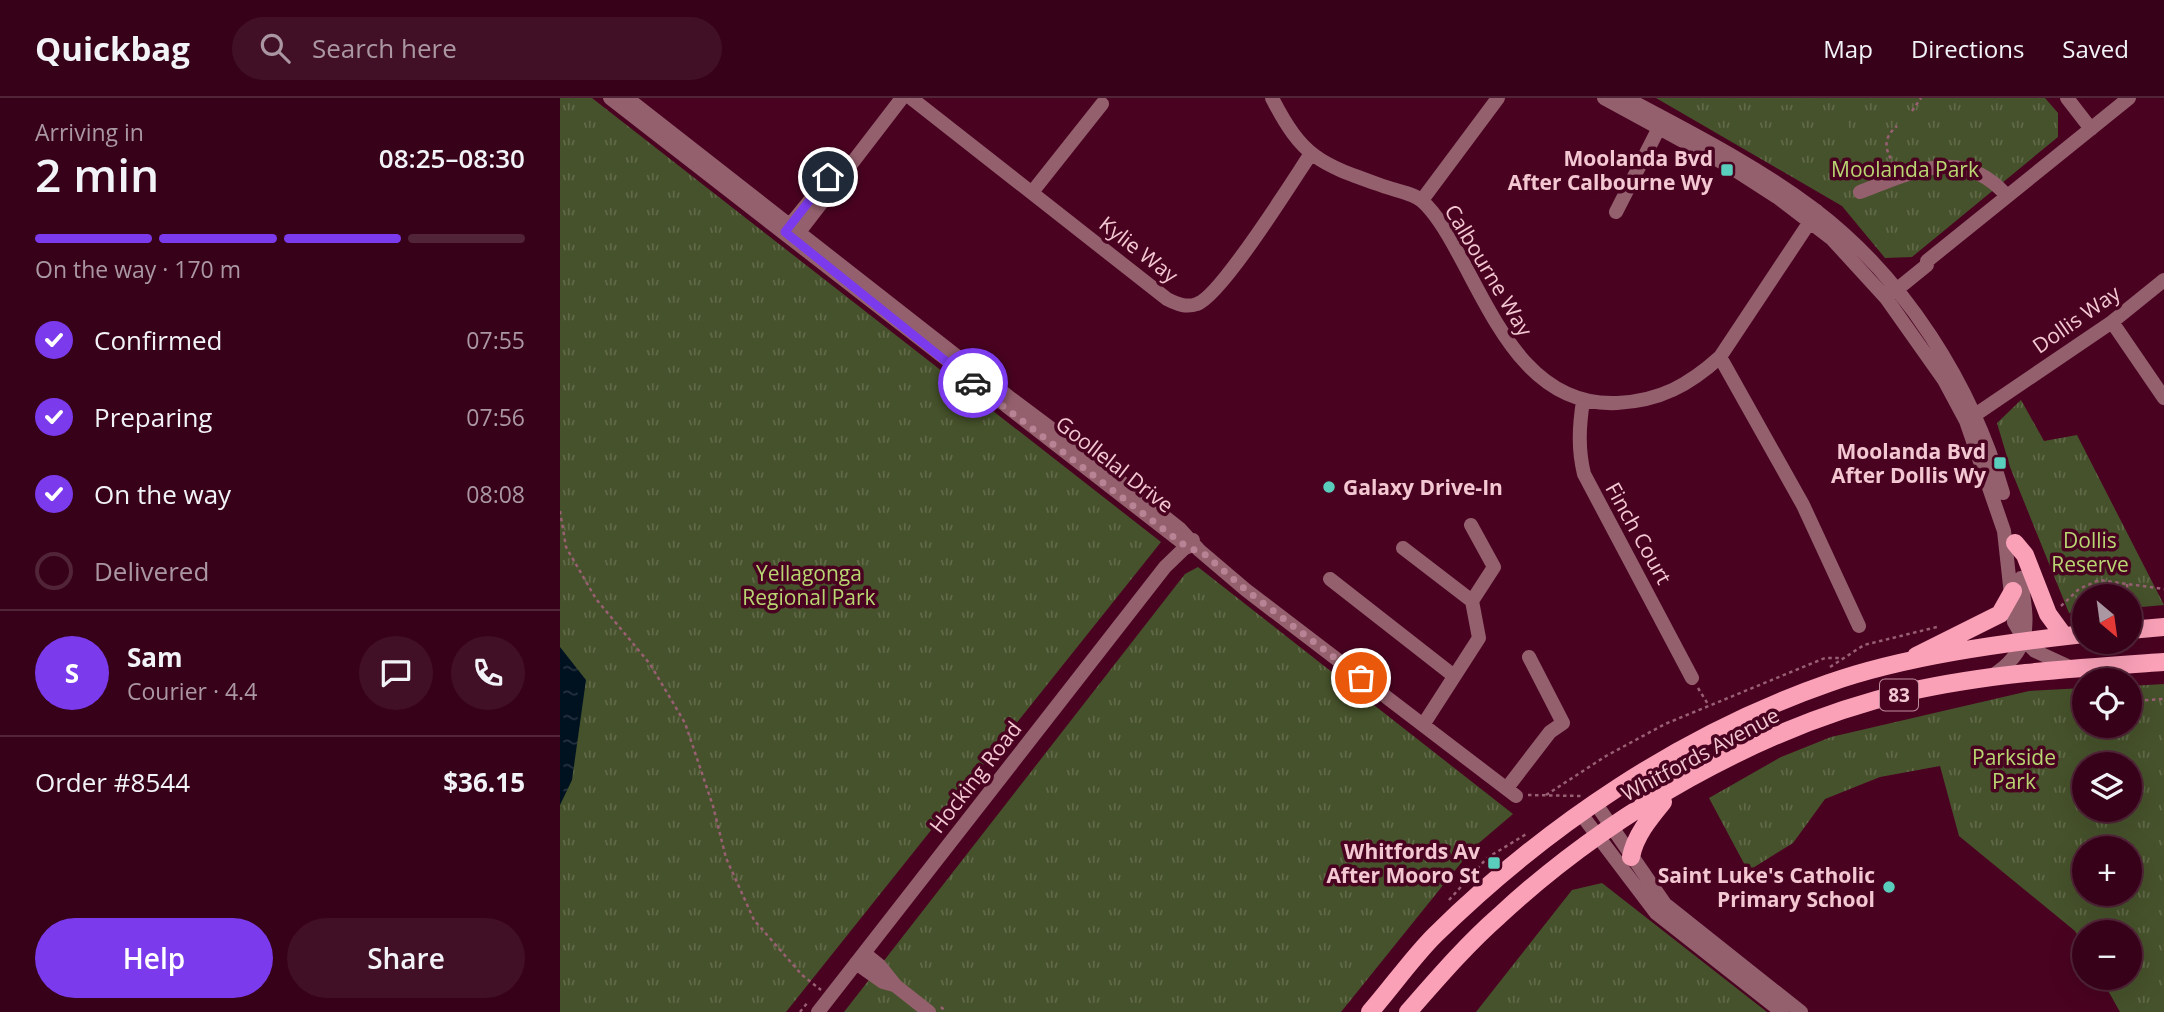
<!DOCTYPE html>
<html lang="en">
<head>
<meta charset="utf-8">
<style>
	body { margin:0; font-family:"Open Sans",sans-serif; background:#421026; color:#f1f3f6; height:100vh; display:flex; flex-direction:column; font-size:26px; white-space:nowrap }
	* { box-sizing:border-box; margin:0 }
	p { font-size:23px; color:#aa97a2 }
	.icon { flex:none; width:38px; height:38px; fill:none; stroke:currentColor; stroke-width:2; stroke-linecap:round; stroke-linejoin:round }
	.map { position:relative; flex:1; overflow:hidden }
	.side { display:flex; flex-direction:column; background:#370219; width:560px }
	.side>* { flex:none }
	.needle { width:46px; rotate:151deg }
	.tools { position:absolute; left:1512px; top:486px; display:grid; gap:14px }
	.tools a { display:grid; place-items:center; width:70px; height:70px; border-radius:50%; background:#370219; box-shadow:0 7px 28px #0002,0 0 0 2px #512438; font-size:35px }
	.pin { position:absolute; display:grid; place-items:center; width:60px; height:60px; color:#fff; margin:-30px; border:4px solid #fff; border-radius:50%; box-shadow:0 2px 7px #0007 }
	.courier { position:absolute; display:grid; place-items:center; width:70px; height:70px; margin:-35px; border:5px solid #7c3aed; border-radius:50%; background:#fff; color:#222; box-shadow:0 2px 9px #0007 }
	.overview em { font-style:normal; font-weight:600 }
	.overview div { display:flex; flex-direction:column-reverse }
	.overview { display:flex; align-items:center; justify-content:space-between; height:119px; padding:0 35px }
	h1 { font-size:46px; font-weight:600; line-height:52px }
	.bar { display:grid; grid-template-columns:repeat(4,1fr); gap:10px 7px; align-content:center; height:84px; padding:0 35px }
	.bar i { height:9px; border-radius:5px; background:#512438 }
	.bar .active { background:#7c3aed }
	.bar p { grid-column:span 4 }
	.line { display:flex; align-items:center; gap:18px; padding:0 35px; border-top:2px solid #512438 }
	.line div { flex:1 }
	.round { display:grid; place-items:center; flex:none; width:74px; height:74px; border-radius:37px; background:#421026 }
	ol { padding:0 35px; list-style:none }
	li { display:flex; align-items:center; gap:21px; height:77px }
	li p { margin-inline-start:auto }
	li .icon { padding:7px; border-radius:50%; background:#7c3aed; color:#fff; stroke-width:4 }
	li:last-child { color:#aa97a2 }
	li i { width:38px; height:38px; border:4px solid #512438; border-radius:50% }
	.primary-button { display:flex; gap:14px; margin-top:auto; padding:14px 35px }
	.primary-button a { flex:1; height:80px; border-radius:42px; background:#7c3aed; color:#fff; font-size:28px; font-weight:600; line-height:80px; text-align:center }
	.primary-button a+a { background:#421026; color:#f1f3f6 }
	header { display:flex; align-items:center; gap:42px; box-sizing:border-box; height:98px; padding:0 35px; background:#370219; border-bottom:2px solid #512438 }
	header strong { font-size:33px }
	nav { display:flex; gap:38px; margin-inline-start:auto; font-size:24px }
	.search { width:490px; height:63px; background:#421026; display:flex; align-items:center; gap:18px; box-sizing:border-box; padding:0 24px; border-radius:38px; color:#aa97a2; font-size:26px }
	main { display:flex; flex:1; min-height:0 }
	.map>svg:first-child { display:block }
	.park { fill:url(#park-tufts); fill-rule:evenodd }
	.pitch { fill:#46522b }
	.water { fill:url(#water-ripples) }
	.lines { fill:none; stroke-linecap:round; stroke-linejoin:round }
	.path { stroke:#995f73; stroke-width:2.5; stroke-dasharray:3.5 3.5; stroke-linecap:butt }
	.minor { stroke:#95606e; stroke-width:14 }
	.major { stroke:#faa1b8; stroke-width:18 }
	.done { stroke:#b88394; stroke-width:7; stroke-dasharray:0 12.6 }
	.route { stroke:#7c3aed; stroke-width:9 }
	.poi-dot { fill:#5acebd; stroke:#490321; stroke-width:2.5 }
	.labels { text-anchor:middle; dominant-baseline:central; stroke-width:7; stroke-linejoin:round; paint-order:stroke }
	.shield { fill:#490321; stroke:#c18d9d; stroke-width:2 }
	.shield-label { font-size:19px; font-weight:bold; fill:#f4c8d2 }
	.poi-label { font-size:21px; font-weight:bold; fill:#f4c8d2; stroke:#490321; text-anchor:end }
	.park-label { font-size:21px; fill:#b9d673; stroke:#490321 }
	.street-label { font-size:21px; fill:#f4c8d2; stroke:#490321 }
</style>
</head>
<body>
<header>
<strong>Quickbag</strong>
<div class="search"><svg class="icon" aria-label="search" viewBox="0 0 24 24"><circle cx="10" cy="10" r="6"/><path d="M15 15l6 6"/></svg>Search here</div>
<nav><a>Map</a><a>Directions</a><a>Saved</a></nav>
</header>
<main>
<section class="side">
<div class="overview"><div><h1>2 min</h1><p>Arriving in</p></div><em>08:25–08:30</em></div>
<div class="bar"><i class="active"></i><i class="active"></i><i class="active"></i><i></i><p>On the way · 170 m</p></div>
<ol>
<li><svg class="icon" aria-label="check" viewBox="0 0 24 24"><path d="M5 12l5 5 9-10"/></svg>Confirmed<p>07:55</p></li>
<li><svg class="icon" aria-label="check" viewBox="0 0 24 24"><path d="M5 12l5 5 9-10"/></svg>Preparing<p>07:56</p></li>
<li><svg class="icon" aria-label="check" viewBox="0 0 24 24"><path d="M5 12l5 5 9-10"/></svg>On the way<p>08:08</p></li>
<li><i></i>Delivered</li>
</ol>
<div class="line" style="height:126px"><b class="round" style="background:#7c3aed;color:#fff">S</b><div><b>Sam</b><p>Courier · 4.4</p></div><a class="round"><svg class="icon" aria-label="chat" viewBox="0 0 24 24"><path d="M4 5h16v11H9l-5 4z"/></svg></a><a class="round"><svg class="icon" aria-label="phone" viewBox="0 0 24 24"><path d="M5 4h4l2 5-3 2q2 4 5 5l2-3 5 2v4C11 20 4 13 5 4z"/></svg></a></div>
<div class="line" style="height:91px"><div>Order #8544</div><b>$36.15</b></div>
<div class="primary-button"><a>Help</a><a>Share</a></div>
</section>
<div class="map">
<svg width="1604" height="914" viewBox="0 0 1604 914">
	<defs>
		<pattern id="park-tufts" width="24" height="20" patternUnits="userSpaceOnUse" patternTransform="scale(1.75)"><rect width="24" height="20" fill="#46522b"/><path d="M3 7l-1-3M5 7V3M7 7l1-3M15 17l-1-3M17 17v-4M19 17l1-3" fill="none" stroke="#616949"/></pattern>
		<pattern id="water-ripples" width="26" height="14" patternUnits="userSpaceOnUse" patternTransform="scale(1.75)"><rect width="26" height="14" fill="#001120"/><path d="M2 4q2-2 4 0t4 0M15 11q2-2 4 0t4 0" fill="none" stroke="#263240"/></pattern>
	</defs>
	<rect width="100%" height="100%" fill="#490321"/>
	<path class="park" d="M0,0h32l569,444 -375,470h-226z
		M1096,0h389l13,15v24l-146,120 -27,1 -43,-52z
		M1461,302l23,41 33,-6 87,170 -34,3v-11h-46v14l-15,2 -59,-146 -13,-44z
		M638,469l315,247 -40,34 -132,164h-497l341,-438z
		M1604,586v328h-44l-19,-34h29v-45h-46v14l-9,-16 -116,-95 -19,-70 -60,11 -55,22 -32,44 -45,28 -39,-73 72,-41 50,-20 198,-46 55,-3v38h46v-40zM1524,667h46v45h-46zM1524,751h46v45h-46z
		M1042,785l165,129h-291l96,-122z"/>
	<path class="pitch" d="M1171,0h92l-49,9z
		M1281,14l22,45 -13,6 -24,-44z"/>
	<path class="water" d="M0,549l26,33 -14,100 -12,25z"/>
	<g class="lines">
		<path class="path" d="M1352,13l9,-13
			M1334,67c-9,-16 -12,-26 3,-39
			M0,413l6,36 30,52 54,65 35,59 28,83 13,52 28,62 48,55 19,15
			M1567,486l1,13
			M1501,508l18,-17 20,-9 65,9
			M1270,569l34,-22 73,-18
			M1138,590l11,18
			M1574,592l1,11 29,-2
			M968,697l53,1
			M986,697l60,-39 59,-32 160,-66h14
			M889,802l38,-42 41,-25
			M381,909l5,5
			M240,914l8,-10"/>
		<path class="minor" d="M50,0l578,449
			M67,0l382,299 91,68 80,64 19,21 47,40 270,206
			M351,0l256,201c10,5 19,9 30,5 24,-8 95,-122 113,-149
			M712,0c31,61 49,66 111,88 11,4 30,7 39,15 15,13 27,35 36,52 36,65 71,154 159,150 43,-2 72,-18 103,-46l97,-146
			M1044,0l125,68 48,31 55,42 54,59 58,82 22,41 38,110 10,91 11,19 10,10 37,17
			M1066,0c64,34 129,67 188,111 91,69 158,176 189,284
			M1507,0l24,31
			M473,93l69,-87
			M1300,94c53,-20 103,-47 147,4
			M862,102l76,-102
			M1056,114l47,-92
			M225,133l45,-55
			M236,138l106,-138
			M1330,197l37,-30v-4l202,-163
			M1552,224l52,76
			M1160,259l83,148 56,121
			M1023,303c-4,26 -5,48 1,73l108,204
			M1409,321l143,-97 52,-42
			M911,427l23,42 -22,34
			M843,450l69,53 7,37 -56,87
			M770,481l124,97
			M1432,578c42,-27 35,-54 29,-98
			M947,690l43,-56 13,-9 -34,-66
			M1036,706l69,100 136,108
			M1021,716l75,99 126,99
			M304,855l16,13 16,20 33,26
			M296,865l27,19 11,3
			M258,914l347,-445 28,-27"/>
		<path class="major" d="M1455,445l10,12 23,59 16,22
			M1570,532l34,-3
			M1356,558l84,-42 13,-23
			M1071,759c4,-21 18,-38 32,-55
			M810,914c22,-25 42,-54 65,-77 111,-109 247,-201 394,-252 76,-27 175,-40 255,-49
			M848,914c29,-33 58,-67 91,-96 110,-102 261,-190 408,-224 84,-19 171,-24 257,-30"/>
	</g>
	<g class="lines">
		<path class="done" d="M413,285l215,165 14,4 44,38 115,88"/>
		<path class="route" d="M268,79l-43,55 188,151"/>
	</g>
	<g class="poi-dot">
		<rect x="1160" y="65" width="14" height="14" rx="3.5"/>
		<rect x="1433" y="358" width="14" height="14" rx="3.5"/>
		<circle cx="769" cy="389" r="7"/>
		<rect x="927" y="758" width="14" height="14" rx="3.5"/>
		<circle cx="1329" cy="789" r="7"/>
	</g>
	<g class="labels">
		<rect class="shield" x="1320" y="581.5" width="38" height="31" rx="5"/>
		<g class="shield-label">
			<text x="1339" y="597">83</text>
		</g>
		<g class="poi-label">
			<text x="1153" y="60">Moolanda Bvd<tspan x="1153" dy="24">After Calbourne Wy</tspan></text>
			<text x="1426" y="353">Moolanda Bvd<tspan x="1426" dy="24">After Dollis Wy</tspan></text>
			<text x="783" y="389" text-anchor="start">Galaxy Drive-In</text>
			<text x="920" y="753">Whitfords Av<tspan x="920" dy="24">After Mooro St</tspan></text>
			<text x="1315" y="777">Saint Luke's Catholic<tspan x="1315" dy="24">Primary School</tspan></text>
		</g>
		<g class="park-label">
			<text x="1345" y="71">Moolanda Park</text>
			<text x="1530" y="442">Dollis<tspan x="1530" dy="24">Reserve</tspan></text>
			<text x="249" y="475">Yellagonga<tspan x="249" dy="24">Regional Park</tspan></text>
			<text x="1454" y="659">Parkside<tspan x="1454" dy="24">Park</tspan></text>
		</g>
		<g class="street-label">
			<text transform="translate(579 151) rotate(38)">Kylie Way</text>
			<text transform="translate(929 172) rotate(59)">Calbourne Way</text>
			<text transform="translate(1516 221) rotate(-35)">Dollis Way</text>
			<text transform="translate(555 366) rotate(38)">Goollelal Drive</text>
			<text transform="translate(1079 435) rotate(61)">Finch Court</text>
			<text transform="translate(1140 656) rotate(-28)">Whitfords Avenue</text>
			<text transform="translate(415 679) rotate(-52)">Hocking Road</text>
		</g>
	</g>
</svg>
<div class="tools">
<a><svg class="needle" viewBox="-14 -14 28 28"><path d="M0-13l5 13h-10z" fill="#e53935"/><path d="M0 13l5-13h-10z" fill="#aa97a2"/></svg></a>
<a><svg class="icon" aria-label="locate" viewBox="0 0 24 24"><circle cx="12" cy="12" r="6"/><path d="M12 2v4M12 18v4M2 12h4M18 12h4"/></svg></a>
<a><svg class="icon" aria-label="layers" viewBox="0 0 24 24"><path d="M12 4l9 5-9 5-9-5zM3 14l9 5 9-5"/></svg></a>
<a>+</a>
<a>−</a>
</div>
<div class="pin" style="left:801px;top:580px;background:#ea580c"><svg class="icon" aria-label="bag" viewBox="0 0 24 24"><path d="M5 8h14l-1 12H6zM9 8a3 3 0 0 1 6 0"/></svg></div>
<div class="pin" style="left:268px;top:79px;background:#1f2937"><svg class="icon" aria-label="home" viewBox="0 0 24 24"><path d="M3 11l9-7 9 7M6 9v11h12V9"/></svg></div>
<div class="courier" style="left:413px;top:285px"><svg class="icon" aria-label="car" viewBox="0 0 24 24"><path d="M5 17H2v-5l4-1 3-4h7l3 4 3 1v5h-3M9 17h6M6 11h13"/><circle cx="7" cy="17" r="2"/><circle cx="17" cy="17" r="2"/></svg></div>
</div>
</main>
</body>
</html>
